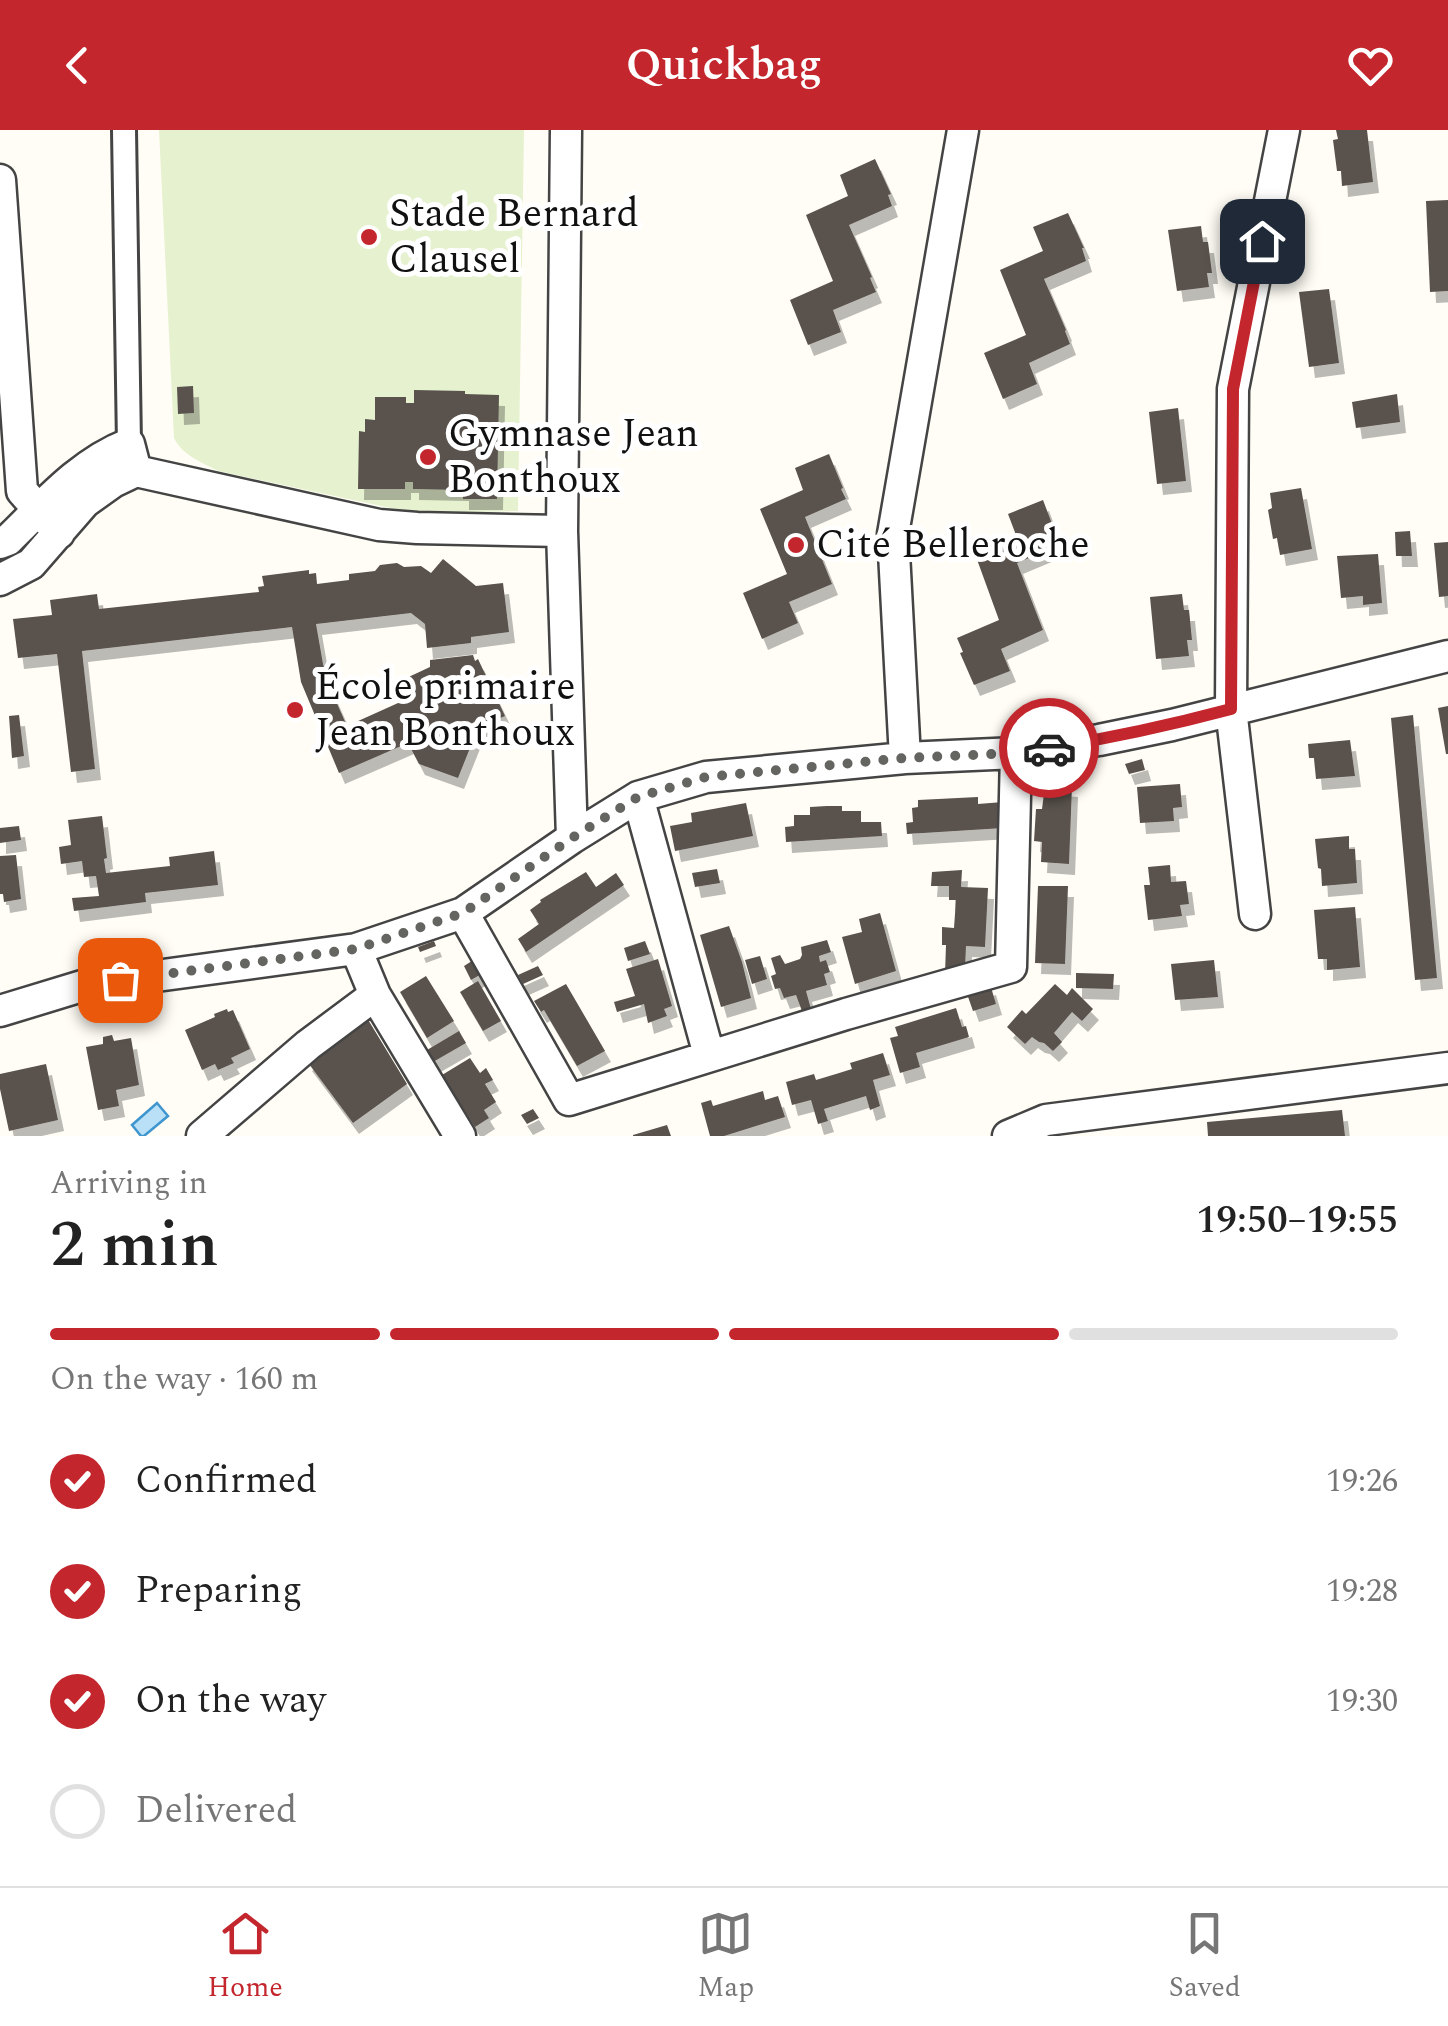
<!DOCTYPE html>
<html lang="en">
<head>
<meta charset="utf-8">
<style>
	body { margin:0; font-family:Spectral,serif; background:#f6f6f6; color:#222; height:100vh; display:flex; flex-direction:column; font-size:38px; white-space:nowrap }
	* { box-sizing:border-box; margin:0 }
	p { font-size:32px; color:#767676 }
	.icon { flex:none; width:55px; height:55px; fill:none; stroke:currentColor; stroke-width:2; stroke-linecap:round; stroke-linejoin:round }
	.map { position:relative; height:1006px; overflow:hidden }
	.sheet { display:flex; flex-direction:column; background:#fff; flex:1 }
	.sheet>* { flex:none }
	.pin { position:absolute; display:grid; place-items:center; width:85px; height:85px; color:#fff; margin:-42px; border-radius:20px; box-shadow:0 5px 15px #0006 }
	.courier { position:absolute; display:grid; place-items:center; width:100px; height:100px; margin:-50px; border:8px solid #c4262e; border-radius:50%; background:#fff; color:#222; box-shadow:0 2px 12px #0007 }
	.summary em { font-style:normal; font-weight:600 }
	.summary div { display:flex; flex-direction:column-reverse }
	.summary { display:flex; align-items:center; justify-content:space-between; height:170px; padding:0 50px }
	h1 { font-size:65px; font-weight:600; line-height:75px }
	.bar { display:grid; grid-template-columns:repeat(4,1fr); gap:15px 10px; align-content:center; height:120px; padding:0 50px }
	.bar i { height:12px; border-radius:8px; background:#e0e0e0 }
	.bar .current { background:#c4262e }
	.bar p { grid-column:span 4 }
	ol { padding:0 50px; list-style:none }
	li { display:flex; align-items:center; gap:30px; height:110px }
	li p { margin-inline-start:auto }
	li .icon { padding:10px; border-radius:50%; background:#c4262e; color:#fff; stroke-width:4 }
	li:last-child { color:#767676 }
	li i { width:55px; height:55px; border:5px solid #e0e0e0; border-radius:50% }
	header { display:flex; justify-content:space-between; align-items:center; height:130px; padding:0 50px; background:#c4262e; color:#fff; font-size:45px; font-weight:600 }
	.tab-bar { display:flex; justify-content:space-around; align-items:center; height:140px; border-top:2px solid #e0e0e0; background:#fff; font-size:28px; color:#767676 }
	.tab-bar a { display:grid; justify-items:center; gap:5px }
	.tab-bar .current { color:#c4262e }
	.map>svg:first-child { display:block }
	.pitch { fill:#e6f2cf }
	.water { fill:#b9e0f7; stroke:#3f96cf; stroke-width:2.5 }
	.building { fill:#5a524d; filter:url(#shadow) }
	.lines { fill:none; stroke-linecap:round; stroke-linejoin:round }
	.pedestrian-casing { stroke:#444; stroke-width:28 }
	.minor-casing { stroke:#444; stroke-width:35 }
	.pedestrian { stroke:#fff; stroke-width:22 }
	.minor { stroke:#fff; stroke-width:30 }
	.done { stroke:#646461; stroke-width:10; stroke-dasharray:0 18 }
	.route { stroke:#c4262e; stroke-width:12 }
	.poi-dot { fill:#c4262e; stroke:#fff; stroke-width:4 }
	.labels { text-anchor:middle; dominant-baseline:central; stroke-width:10; stroke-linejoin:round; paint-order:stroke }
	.poi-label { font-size:40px; fill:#111; stroke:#fff; text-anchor:start }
</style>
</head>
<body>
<header><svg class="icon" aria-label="back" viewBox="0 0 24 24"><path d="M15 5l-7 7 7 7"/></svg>Quickbag<svg class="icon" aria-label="heart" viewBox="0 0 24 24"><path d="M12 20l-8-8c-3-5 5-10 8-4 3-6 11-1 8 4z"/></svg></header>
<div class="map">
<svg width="1448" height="1006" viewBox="0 0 1448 1006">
	<defs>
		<filter id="shadow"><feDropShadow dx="6" dy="11" stdDeviation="0" flood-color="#0004"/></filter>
	</defs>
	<rect width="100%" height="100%" fill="#fffdf5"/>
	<path class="pitch" d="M159,0h365l-6,381 -104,2 -196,-42c-17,-9 -36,-16 -44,-33z"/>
	<path class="water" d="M157,973l11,13 -24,20h-3l-9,-11z"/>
	<path class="building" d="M1336,0h31l6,52 -31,4 -1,-15h-4l-4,-31 5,-1z
		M875,29l16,35 -3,1 4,11 -43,19 23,52 -2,1 6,14 -43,18 8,22 -33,13 -18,-45 43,-19 -27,-66 42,-19 -8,-21z
		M1448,70v91l-18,1 -4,-91z
		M1068,83l16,35h-2l4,13 -42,18 22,51 -1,1 5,13 -41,19 8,21 -34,15 -19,-46 42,-18 -26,-65 43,-19 -10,-24z
		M1201,96l2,16h5l4,31h-5l2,14 -32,4 -9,-61z
		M1329,159l10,74 -30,4 -10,-75z
		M193,256l1,27 -16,1 -1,-27z
		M414,260l51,1v3l34,1 -2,104h-34v-9l-50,-1v-7h-8v7h-47l1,-58 6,1v-13l10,1v-23h31v6h8z
		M1397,264l3,28 -44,6 -4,-26z
		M1178,278l8,73 -29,3 -8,-72z
		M829,324l14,34 -2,1 5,10 -41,18 27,67 -43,18 9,21 -36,16 -19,-46 44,-19 -27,-65 43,-19 -8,-22z
		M1301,358l11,61 -32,6 -3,-17 -4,1 -5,-29 4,-2 -2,-15z
		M1043,370l17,45 -43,18 26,67 -42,19 9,22 -36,14 -14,-32 3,-1 -6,-14 42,-18 -24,-66 41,-19 -8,-21z
		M1410,401l2,25h-16l-1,-24z
		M1448,412v54l-9,1 -5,-54z
		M1378,424l4,49 -19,2v-9l-22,2 -4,-42z
		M443,429l33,27 27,-3 6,49 -38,5v6l-44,5 -2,-24 -14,-11 -95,11 7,40 7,24 17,38 60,-27 -7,-18 30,-14v-7l43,-5 2,6 3,-2 27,57 -35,15 4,7 -16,40 -39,-14 -11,-21 -69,30 -38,-91 -9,-55 -210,24 13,118 -24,3 -14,-118 -39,4 -5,-39 39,-4 -2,-15 47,-6 2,15 160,-17 -1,-5 6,-1 -2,-10 47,-6v4l7,-1 1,11 32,-4v-6l26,-3 5,-6 17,-2 7,4 17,-1 10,7z
		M1182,464l2,16h5l3,30h-5l2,16 -33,3 -6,-62z
		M1448,576v48h-2l-8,-46z
		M19,585l5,41 -12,2 -3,-42z
		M1413,585l24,263 -22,2 -24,-262z
		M1350,610l5,36 -39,3 -2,-21h-5l-1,-14z
		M1142,629l3,11 -16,4 -4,-10z
		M1180,654l2,23 -9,1 1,13 -34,2 -3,-36z
		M1060,655l12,1 -3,78 -28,-2 1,-20 -8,-1 2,-32h6l2,-15h15z
		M978,667v7l25,-2v26l-96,6 -1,-11 7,-1 -1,-14 6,-1v-7z
		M746,673l7,33 -78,15 -5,-25 22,-4 -1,-9z
		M827,676h15v5h19v11h20l1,14 -96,6 -1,-15 9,-1v-11h16v-8z
		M102,686l5,42 -3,1 2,14 64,-7 -1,-9 45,-6 4,34 -73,8 1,9 -72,9 -2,-13 27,-2 -3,-20 -12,1 -2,-16 -21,3 -2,-17 12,-2 -3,-25z
		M19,696l2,14 -21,3v-15z
		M1349,706v13h6l2,34 -35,3 -1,-17 -3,-1 -3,-29z
		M16,725l5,44 -17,3 -1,-8h-3v-38z
		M1170,735l1,17 15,-1 3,23 -9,1 2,11 -34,4 -4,-35h6l-2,-18z
		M717,739l3,14 -25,4 -3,-14z
		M962,740l-1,17 27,1 -3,59 -19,-1 -1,22 -20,6 1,-29h-4v-18l12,1 2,-28h-7v-14h-18l1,-14z
		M586,742l10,15 20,-14 8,12 -98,67 -8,-13 21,-15 -9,-14 11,-8 -1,-2z
		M1038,756h30l-3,78 -30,-1z
		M1355,777l5,60 -33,3v-11h-9l-4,-49z
		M880,783l16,58 -41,13 -13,-47 20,-5 -3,-13z
		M729,796l13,36 9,36 -30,9 -21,-72z
		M827,810l4,12 -12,4 1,6 6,-2 4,12 -6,2 3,11 -21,6 5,18 -9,2 -6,-16 -12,3 -4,-10 -5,1 -4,-13 5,-2 -5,-16 9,-3 5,9 15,-5 2,-4 -1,-8z
		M434,811l2,5 -16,6 -2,-5z
		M645,811l5,13 -22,7 -4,-13z
		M760,826l7,23 -15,5 -7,-24z
		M475,829l8,14 -12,7 -7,-14z
		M658,829l14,47 -8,3 3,7 -19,7 -4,-19 -27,8 -3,-10 21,-6 -9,-27z
		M1214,830l4,37 -43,3 -4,-36z
		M538,836l5,9 -20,9 -5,-9z
		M1076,843l38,1 -1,15 -37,-1z
		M426,846l28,45 -27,17 -27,-46z
		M478,851l23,40 -18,10 -23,-39z
		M566,854l39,67 -28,15 -33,-56 -3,2 -7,-11z
		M990,854l6,20 -23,7 -7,-20z
		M1055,854l12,11 5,-7 21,21 -11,12 -10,-9 -18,21 8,9 -9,9 -9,-8 -5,-1 -7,-5 -7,7 -18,-17 15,-17 4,4z
		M956,878l6,19 4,-1 3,11 -53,16 4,14 -20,6 -10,-35 8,-2 -3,-9z
		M227,879l1,3 5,-2 17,39 -19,9 3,5 -16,7 -3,-6 -13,6 -17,-40 30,-13 -1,-3z
		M364,883l43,71 -54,39 -47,-63z
		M459,901l7,12 -33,19 -6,-12z
		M112,905l2,6 17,-3 8,47 -23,5 3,16 -21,4 -12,-63 17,-3v-7z
		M883,923l7,22 -17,5 7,26 -10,4 -4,-14 -42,13 4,12 -10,3 -7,-24 -19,5 -6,-23 28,-8 2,6 20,-6 16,-5 -2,-6z
		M470,928l10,15 6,-5 7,12 -8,4 11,18 -12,8 5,8 -14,9 -33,-52z
		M46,934l12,56 -49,11 -9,-42v-15z
		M763,961l2,9 13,-4 7,21 -61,19h-14l-9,-33 10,-3 2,6z
		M533,979l6,9 -12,6 -6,-9z
		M1342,980l3,26h-137l-1,-14z
		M667,995l4,11h-38v-1z"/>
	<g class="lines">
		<g class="pedestrian-casing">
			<path id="pedestrian" d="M124,0l5,314"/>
		</g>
		<g class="minor-casing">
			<path id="minor" d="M566,0l-4,401 10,307
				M0,50l22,311 37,42
				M136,341l243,54 38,3 145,3
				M0,413l8,-3c38,-37 72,-77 121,-96l7,27
				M0,450l31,-16 54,-62 28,-20 23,-11
				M905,628l-12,-224 70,-404
				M638,667l71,258
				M463,783l106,187 277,-86 165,-47 5,-214
				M1255,784l-24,-205 2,-320 51,-259
				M356,819l19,46 85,141
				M0,881l82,-25 274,-37 107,-36 109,-75 66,-41 68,-20 199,-19 111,-5 83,-13 73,-15 276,-69
				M202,1006l106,-91 67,-50
				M1008,1006l38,-16 402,-52"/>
		</g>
		<use href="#pedestrian" class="pedestrian"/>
		<use href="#minor" class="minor"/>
	</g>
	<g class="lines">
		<path class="done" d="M120,850l236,-31 107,-36 109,-75 66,-41 68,-20 199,-19 111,-5 33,-5"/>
		<path class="route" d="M1049,618c62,-10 122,-23 182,-39l2,-320 29,-148"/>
	</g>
	<g class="poi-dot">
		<circle cx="369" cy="107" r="10"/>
		<circle cx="428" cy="327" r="10"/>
		<circle cx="796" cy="415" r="10"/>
		<circle cx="295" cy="580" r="10"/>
	</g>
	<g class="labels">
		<g class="poi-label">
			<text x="389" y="84">Stade Bernard<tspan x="389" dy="46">Clausel</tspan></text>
			<text x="448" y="304">Gymnase Jean<tspan x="448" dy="46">Bonthoux</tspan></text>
			<text x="816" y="415">Cité Belleroche</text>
			<text x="315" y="557">École primaire<tspan x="315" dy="46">Jean Bonthoux</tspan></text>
		</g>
	</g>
</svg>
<div class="pin" style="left:120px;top:850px;background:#ea580c"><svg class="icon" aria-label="bag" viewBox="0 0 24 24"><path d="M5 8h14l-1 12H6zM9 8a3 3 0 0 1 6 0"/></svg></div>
<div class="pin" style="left:1262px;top:111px;background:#1f2937"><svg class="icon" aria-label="home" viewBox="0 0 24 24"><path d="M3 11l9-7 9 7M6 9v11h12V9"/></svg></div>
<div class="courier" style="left:1049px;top:618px"><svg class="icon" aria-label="car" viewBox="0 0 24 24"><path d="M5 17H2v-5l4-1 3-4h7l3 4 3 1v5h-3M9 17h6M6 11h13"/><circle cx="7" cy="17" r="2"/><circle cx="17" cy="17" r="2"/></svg></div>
</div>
<section class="sheet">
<div class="summary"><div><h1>2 min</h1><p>Arriving in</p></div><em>19:50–19:55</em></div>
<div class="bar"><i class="current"></i><i class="current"></i><i class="current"></i><i></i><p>On the way · 160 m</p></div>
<ol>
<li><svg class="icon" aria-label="check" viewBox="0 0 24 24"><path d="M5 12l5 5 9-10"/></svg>Confirmed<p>19:26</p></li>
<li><svg class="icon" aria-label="check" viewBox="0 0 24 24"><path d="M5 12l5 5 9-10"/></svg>Preparing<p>19:28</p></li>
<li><svg class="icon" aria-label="check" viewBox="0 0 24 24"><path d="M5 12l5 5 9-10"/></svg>On the way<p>19:30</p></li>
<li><i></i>Delivered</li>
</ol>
</section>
<nav class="tab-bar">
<a class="current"><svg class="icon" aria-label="home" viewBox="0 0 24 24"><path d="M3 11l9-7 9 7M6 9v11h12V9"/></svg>Home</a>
<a><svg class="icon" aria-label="map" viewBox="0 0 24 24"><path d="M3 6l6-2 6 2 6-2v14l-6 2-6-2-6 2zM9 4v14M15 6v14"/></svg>Map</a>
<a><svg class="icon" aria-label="saved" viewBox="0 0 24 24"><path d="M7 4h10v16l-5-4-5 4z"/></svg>Saved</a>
</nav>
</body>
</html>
